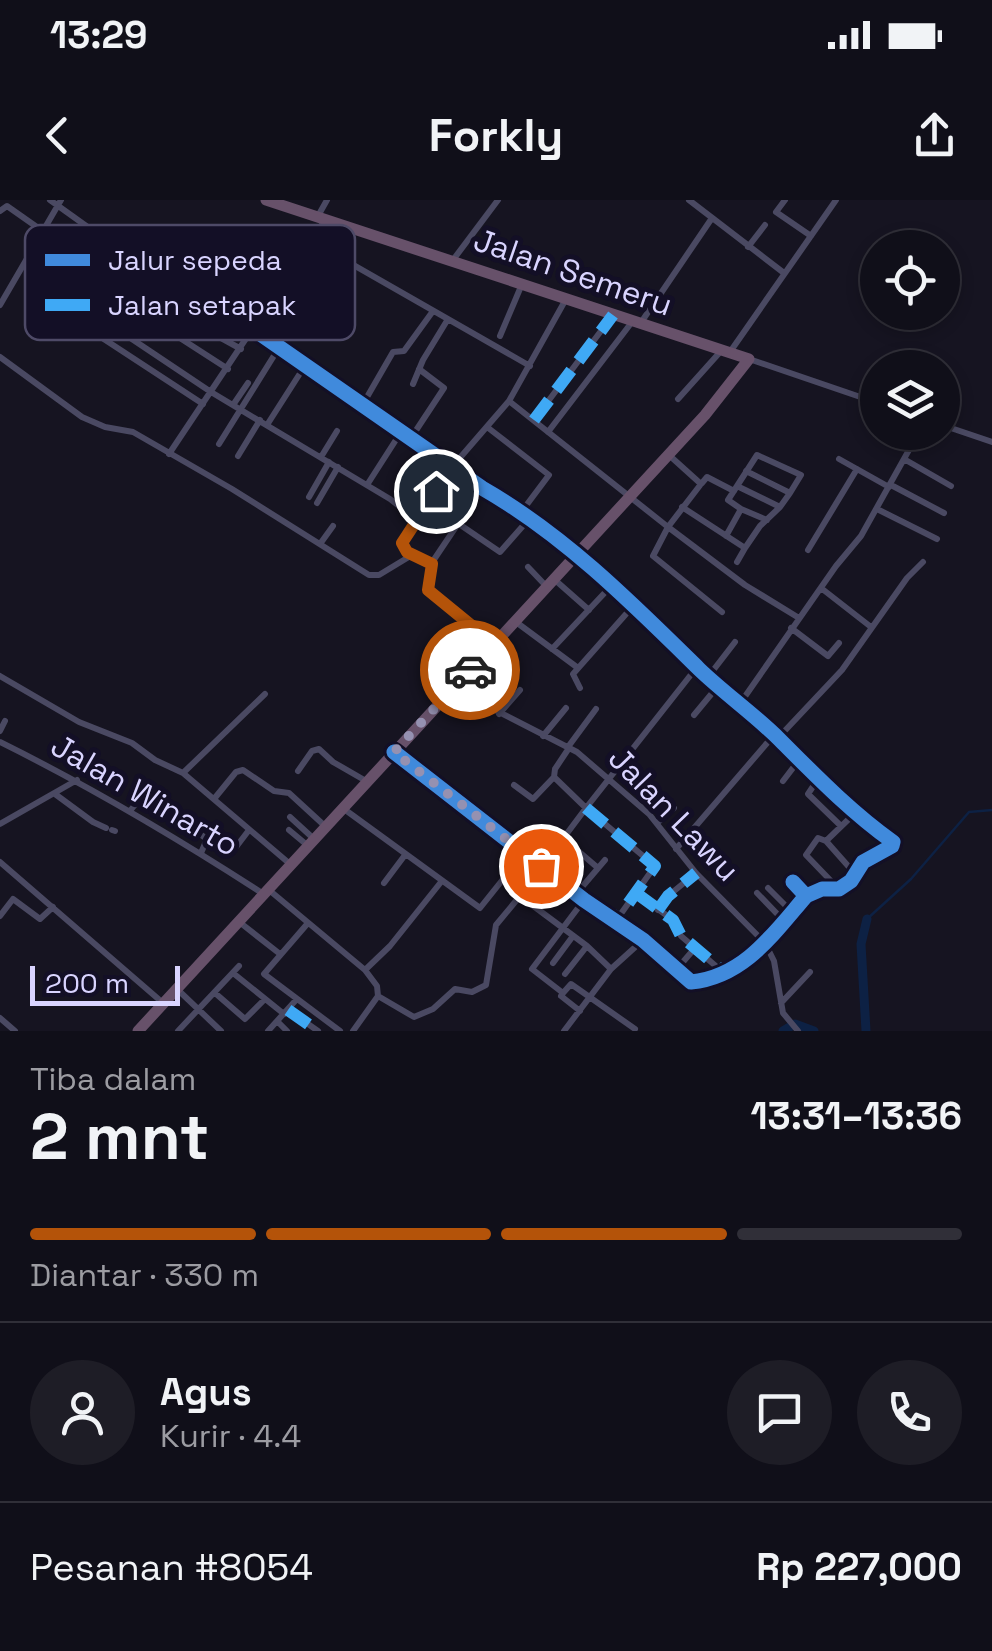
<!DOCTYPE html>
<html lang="id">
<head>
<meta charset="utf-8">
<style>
	body { margin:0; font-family:"Space Grotesk",sans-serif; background:#1e1d26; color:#f1f3f6; height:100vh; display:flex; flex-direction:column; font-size:38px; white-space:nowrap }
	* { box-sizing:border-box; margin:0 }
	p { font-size:32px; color:#9c9ca2 }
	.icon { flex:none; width:55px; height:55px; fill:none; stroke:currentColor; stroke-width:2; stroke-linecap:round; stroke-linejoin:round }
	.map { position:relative; height:831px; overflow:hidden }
	.drawer { display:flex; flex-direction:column; background:#100f19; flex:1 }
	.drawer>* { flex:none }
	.controls { position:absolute; left:860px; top:30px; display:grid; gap:20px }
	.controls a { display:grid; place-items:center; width:100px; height:100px; border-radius:50%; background:#100f19; box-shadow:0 5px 15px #0003,0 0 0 2px #302f38; font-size:50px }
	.scale { position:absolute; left:30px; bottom:25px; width:150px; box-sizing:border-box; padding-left:10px; border:5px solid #d9d4ff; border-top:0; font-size:28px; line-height:35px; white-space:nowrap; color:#d9d4ff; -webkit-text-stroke:8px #130f26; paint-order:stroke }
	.pin { position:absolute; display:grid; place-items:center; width:85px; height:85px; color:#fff; margin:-42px; border:5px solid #fff; border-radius:50%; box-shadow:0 2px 10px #0007 }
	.courier { position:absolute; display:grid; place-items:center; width:100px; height:100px; margin:-50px; border:8px solid #b45309; border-radius:50%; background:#fff; color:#222; box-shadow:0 2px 12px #0007 }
	.summary em { font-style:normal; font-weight:700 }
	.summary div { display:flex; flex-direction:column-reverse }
	.summary { display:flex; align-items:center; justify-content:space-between; height:170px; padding:0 30px }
	h1 { font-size:65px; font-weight:700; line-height:75px }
	.bar { display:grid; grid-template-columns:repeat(4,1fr); gap:15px 10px; align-content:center; height:120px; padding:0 30px }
	.bar i { height:12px; border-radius:8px; background:#302f38 }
	.bar .active { background:#b45309 }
	.bar p { grid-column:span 4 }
	.line { display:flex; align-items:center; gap:25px; padding:0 30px; border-top:2px solid #302f38 }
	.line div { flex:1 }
	.round { display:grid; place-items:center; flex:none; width:105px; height:105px; border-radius:52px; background:#1e1d26 }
	.status { display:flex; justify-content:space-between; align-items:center; height:70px; padding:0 50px; background:#100f19; direction:ltr }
	.status svg { height:28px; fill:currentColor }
	header { display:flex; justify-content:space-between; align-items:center; height:130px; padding:0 30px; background:#100f19; font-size:45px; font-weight:700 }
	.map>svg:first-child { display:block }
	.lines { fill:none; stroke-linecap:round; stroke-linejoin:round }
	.stream { stroke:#0d2144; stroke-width:2.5 }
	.river { stroke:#0d2144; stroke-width:9 }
	.minor { stroke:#4a4962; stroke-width:6 }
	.highway { stroke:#67516a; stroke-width:11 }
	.quiet { stroke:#3fa9f5; stroke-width:12; stroke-dasharray:25 12; stroke-linecap:butt }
	.cycleway-casing { stroke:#130f26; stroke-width:21 }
	.cycleway { stroke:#408adc; stroke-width:15 }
	.done { stroke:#9591b1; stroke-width:10; stroke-dasharray:0 18 }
	.route { stroke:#b45309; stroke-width:12 }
	.labels { text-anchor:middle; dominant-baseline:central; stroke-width:10; stroke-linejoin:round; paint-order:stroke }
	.street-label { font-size:32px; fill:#d9d4ff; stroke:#130f26 }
	.key { fill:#130f26; stroke:#4e4a67; stroke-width:2.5 }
	.key-label { font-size:28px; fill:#d9d4ff }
</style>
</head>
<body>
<div class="status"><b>13:29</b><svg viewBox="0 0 49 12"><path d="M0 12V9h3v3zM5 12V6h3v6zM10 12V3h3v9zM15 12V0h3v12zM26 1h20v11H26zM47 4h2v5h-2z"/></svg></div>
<header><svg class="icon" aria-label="back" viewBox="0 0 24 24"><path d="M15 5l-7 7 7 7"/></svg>Forkly<svg class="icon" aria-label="share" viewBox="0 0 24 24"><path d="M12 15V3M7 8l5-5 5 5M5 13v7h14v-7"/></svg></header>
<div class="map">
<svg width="992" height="831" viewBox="0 0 992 831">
	<rect width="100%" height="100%" fill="#161421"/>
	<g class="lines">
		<path class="stream" d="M867,719l44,-40 58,-67 23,-2"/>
		<path class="river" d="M783,831l12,-7 19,7
			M866,831l-5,-87 6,-25"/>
		<path class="minor" d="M50,0l67,48
			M689,0l95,73
			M785,0l-9,12 35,24
			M0,11l7,-5 37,26
			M318,16l9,-16
			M344,27l-15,24 201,115
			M748,47l17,-22
			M31,56l59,34
			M453,60l45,-60
			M68,77l28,-44
			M104,89l124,80
			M0,105l61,-105
			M99,117l112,75 179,107 27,21
			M640,124l72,-106
			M87,128l116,76
			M253,129l229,159c82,47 149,114 217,181 26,25 55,45 81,71 36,36 71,72 113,102l-1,4 -29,16 -12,19 -12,8h-17l-16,7
			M212,133l29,16
			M500,136l22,-52
			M730,152l106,-152
			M0,157l82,60 23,10 28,5 99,57 137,86h10l33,-20
			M749,159l129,44
			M413,184l10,-24 25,-41
			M678,199l43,-48
			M509,201l159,126 77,58 54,33
			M363,204l30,-52 11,-1 29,-40
			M233,205l15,-22
			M534,220l79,-105
			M267,225l39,-61
			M942,225l50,17
			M487,227l62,48 -27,36
			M548,232l84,-110
			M411,238l33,-50 -25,-19
			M219,244l61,-98
			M169,254l156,-234
			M238,256l22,-36
			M670,256l31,28 -33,43 -15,29 69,56
			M321,257l16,-26
			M839,259l50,28
			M904,259l47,27
			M746,271l44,22 -10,14
			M702,283l5,-6 27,14
			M367,285l34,-53
			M891,285l53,28
			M482,288l-51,76 -3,23 66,57
			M309,297l20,-35
			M413,299l29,-40
			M317,303l21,-36
			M682,307l63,41 15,-22 20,-19 -43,-21
			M741,309l-13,-9 29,-45 44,20 -11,18
			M877,309l60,30
			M459,324l41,28 29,-33
			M726,336l15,-27 26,11
			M320,344l13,-18
			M808,350l49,-81
			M737,362l8,-14
			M431,364l-24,-12 -5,-11 50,-74 57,-66 57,-102
			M528,367l19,20
			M555,380l34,30
			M821,388l50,39
			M516,422l62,46
			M791,428l37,28 11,-13
			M552,449l60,-64
			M0,476l79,46 53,21 23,17 28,13 107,91
			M708,477l27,-35
			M580,488l-7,-14 61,-69
			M454,489l123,63 72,62 47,59 69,70 9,18 9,52 15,18
			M739,505l97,-139 25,-30 58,-104
			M499,514l21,-24
			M694,515l24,-29
			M0,531l5,-10
			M543,536l23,-28
			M778,538l64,-68 65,-92 16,-16
			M0,542c91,45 177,96 262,151
			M568,547l28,-38
			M395,553l189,147 59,40 48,42c53,-5 83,-49 115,-86l-13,-14
			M298,571l14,-20 7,-2 14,13 33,19
			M183,573l82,-79
			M554,577l1,-8 14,-21
			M818,579l-10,15 33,32
			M783,581l16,-21
			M514,585l19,14 21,-22 32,31 111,-141
			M55,594l38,28 13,6
			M214,599l22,-27 7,-2 31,21 15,2 37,34
			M344,609l136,99 44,-55
			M130,611l11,-14 4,-1 62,43 -6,14
			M290,617l24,22
			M657,623l17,-15
			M0,624l77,-44
			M112,630l3,1
			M289,630l18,15
			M563,638l35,30
			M826,641l28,-27
			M676,649l98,-114
			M233,651l16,-21
			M0,662l163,141
			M832,682l-26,-27 12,-17 8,3 23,26
			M384,683l21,-28
			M768,688l24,24
			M269,690l96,80 12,16 1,10 36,21 19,-8 22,-20 17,3 14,-7 10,-60 24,-29
			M636,693l37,27 8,16 44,38
			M757,693l27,28
			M576,694l29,-34
			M584,700l-52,69 31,24 8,-9 64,45
			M658,710l10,-14 28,-23
			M0,716l13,-17 27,20 13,-12
			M238,721l42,33
			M308,723l-44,51 76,57
			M553,763l20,-27
			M611,769l-24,-23 -67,-50 66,-88 69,58 -40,56
			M365,770l25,-24 51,-64
			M676,770l19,-22
			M233,773l51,41
			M565,774l22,-28
			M176,788l45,43
			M215,793l30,26 20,-20
			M563,793l-2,3 19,15
			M781,803l29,-31
			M288,810l30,21
			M0,818l15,13
			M277,821l10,10
			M178,831l61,-65
			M268,831l28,-31
			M353,831l25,-35
			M564,831l47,-62 32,-29"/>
		<path class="highway" d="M138,831l567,-616 44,-56 -483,-159"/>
		<path class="quiet" d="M534,220l79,-105
			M586,608l69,58 -40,56
			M636,693l37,27 8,16 45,38
			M658,710l10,-14 28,-23
			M288,810l30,21"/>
		<g class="cycleway-casing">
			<path id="cycleway" d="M253,129l229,159c82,47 149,114 217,181 26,25 55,45 81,71 36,36 71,72 113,102l-1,4 -29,16 -12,19 -12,8h-17l-16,7
				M394,552l190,148 59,40 48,42c53,-5 83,-49 115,-86l-13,-14"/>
		</g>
		<use href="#cycleway" class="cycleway"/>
	</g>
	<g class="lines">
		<path class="done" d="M470,470l-76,82 147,114"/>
		<path class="route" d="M436,291l-34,52 5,9 25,12 -4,26 66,54 -24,26"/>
	</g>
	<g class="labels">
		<g class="street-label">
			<text transform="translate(573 72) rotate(19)">Jalan Semeru</text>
			<text transform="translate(145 595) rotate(30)">Jalan Winarto</text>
			<text transform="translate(674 614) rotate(46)">Jalan Lawu</text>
		</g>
	</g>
	<rect x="25" y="25" width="330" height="115" rx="15" class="key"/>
	<rect x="45" y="54" width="45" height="12" fill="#408adc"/>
	<rect x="45" y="99" width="45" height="12" fill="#3fa9f5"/>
	<g class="key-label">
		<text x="108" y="70">Jalur sepeda</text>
		<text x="108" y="115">Jalan setapak</text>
	</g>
</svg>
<div class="controls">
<a><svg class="icon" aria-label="locate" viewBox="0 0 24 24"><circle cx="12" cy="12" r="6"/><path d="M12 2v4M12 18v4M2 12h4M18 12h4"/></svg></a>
<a><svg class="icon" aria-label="layers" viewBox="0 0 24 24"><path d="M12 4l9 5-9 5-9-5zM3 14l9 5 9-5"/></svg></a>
</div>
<div class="scale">200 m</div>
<div class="pin" style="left:541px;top:666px;background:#ea580c"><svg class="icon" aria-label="bag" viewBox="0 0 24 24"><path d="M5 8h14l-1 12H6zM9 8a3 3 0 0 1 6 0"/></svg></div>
<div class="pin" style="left:436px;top:291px;background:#1f2937"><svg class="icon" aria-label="home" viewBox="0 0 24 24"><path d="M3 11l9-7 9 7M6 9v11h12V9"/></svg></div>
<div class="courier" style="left:470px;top:470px"><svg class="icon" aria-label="car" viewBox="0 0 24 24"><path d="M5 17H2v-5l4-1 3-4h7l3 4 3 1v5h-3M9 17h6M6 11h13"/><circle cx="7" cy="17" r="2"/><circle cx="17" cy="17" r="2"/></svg></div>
</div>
<section class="drawer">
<div class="summary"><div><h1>2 mnt</h1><p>Tiba dalam</p></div><em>13:31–13:36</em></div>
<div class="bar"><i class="active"></i><i class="active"></i><i class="active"></i><i></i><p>Diantar · 330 m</p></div>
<div class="line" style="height:180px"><a class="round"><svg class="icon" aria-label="person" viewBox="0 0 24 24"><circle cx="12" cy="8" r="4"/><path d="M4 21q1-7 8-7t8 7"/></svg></a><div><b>Agus</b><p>Kurir · 4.4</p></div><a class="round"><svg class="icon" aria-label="chat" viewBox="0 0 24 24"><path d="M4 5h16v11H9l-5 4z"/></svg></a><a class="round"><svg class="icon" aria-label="phone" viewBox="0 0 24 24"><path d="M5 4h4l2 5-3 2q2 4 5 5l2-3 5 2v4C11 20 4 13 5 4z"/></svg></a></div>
<div class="line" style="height:130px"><div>Pesanan #8054</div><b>Rp 227,000</b></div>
</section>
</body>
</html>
